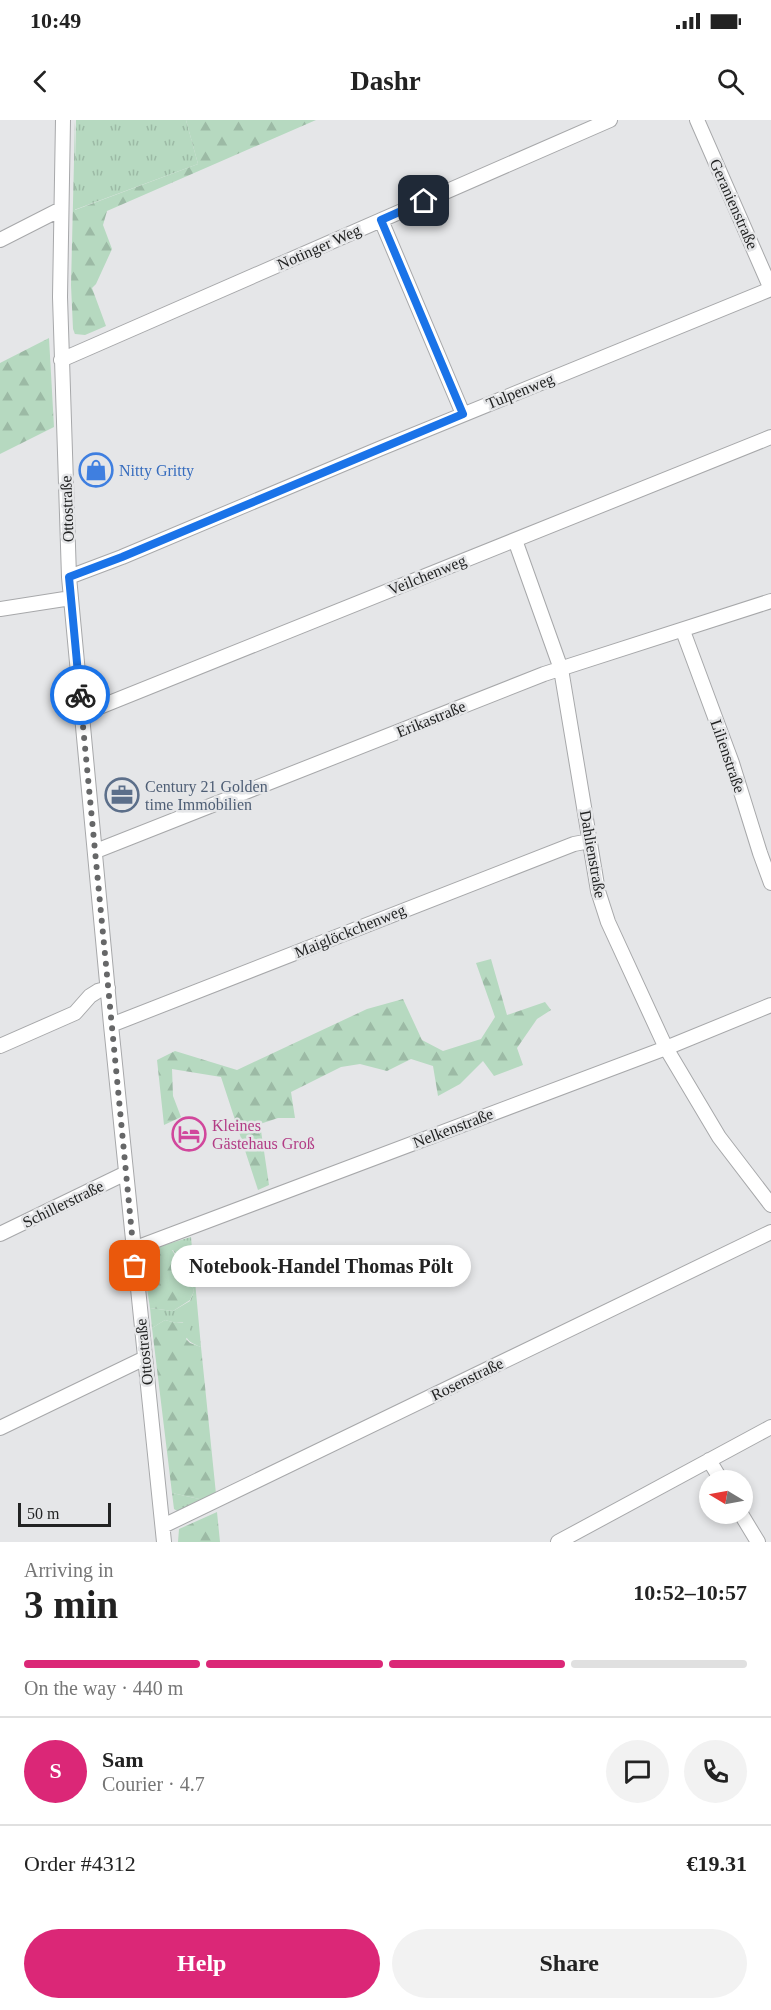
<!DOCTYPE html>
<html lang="en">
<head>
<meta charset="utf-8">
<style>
	body { margin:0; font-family:"Times New Roman",serif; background:#f2f2f2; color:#222; height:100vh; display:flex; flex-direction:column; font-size:22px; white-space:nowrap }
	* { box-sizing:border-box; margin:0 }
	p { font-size:20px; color:#767676 }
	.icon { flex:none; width:33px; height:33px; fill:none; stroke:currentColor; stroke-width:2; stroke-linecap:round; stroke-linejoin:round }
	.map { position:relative; height:1422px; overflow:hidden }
	.drawer { display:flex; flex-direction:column; background:#fff; flex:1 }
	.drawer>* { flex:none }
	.needle { width:39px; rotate:280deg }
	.fabs { position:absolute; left:699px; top:1350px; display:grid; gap:12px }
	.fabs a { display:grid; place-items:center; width:54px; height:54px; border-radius:50%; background:#fff; box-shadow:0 3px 9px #0003; font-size:30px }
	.scale { position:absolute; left:18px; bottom:15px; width:93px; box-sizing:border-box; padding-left:6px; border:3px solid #222323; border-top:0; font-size:16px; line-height:21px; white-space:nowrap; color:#222323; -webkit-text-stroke:4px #e5e6e8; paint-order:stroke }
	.pin { position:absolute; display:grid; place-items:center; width:51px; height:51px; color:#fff; margin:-26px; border-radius:12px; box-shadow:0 3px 9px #0006 }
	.courier { position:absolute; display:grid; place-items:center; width:60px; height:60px; margin:-30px; border:4px solid #1a73e8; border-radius:50%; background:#fff; color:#222; box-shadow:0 2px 8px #0007 }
	.bubble { position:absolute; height:42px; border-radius:21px; background:#fff; box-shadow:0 3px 9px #0003; font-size:20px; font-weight:800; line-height:42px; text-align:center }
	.summary em { font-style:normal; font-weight:800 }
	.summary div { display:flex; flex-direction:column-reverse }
	.summary { display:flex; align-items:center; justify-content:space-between; height:102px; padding:0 24px }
	h1 { font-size:39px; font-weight:800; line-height:45px }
	.bar { display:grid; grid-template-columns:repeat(4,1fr); gap:9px 6px; align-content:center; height:72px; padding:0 24px }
	.bar i { height:8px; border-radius:4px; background:#e0e0e0 }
	.bar .selected { background:#db2777 }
	.bar p { grid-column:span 4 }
	.line { display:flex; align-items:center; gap:15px; padding:0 24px; border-top:2px solid #e0e0e0 }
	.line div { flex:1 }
	.round { display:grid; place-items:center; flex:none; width:63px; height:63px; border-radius:32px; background:#f2f2f2 }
	.cta { display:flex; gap:12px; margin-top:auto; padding:12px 24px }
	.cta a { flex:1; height:69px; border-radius:36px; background:#db2777; color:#fff; font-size:24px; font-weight:800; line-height:69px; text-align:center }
	.cta a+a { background:#f2f2f2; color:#222 }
	.status { display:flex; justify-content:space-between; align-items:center; height:42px; padding:0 30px; background:#fff; direction:ltr }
	.status svg { height:16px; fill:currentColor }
	header { display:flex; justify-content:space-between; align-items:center; height:78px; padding:0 24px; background:#fff; font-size:27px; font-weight:800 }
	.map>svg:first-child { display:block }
	.grass { fill:url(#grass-tufts) }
	.forest { fill:url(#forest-firs) }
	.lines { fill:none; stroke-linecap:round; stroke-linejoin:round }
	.minor-casing { stroke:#a7a8aa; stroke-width:16 }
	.minor { stroke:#fff; stroke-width:14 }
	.done { stroke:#666768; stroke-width:6; stroke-dasharray:0 10.8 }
	.route { stroke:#1a73e8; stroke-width:8 }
	.labels { text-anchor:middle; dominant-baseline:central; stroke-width:5; stroke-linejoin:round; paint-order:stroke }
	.street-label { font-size:16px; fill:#222323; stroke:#e5e6e8 }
	.shop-label { font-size:16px; fill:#366cbe; stroke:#e5e6e8; text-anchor:start }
	.service-label { font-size:16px; fill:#4e5e75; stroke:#e5e6e8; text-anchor:start }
	.hotel-label { font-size:16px; fill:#b23c85; stroke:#e5e6e8; text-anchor:start }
</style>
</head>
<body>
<div class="status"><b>10:49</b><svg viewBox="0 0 49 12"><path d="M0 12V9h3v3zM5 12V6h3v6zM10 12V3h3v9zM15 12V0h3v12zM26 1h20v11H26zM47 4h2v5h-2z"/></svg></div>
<header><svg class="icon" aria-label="back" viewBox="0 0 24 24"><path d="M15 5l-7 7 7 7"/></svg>Dashr<svg class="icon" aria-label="search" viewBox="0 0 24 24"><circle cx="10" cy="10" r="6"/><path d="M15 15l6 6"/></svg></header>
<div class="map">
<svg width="771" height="1422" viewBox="0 0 771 1422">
	<defs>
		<pattern id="grass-tufts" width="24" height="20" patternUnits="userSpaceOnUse" patternTransform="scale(1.5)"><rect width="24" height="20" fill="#b6d9c0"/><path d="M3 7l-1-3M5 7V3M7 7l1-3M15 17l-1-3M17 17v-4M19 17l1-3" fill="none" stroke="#9cbaa5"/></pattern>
		<pattern id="forest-firs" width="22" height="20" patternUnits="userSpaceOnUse" patternTransform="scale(1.5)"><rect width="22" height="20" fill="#b6d9c0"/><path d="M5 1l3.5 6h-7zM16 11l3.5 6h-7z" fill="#9cbaa5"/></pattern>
	</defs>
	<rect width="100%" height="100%" fill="#e5e6e8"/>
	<path class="grass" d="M76,0h110l12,44 -124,46z
		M191,1117l10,110c-16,-6 -15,-9 -18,-25l-7,1 -11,-3 -13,8 -2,-20 23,3 17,-10 4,-10 -5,-14v-13l-10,-3 -6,-11 -18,7 -11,11 5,-15 5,-5z
		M172,1373l32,7 -25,12 -5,-3z"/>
	<path class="forest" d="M75,0v90l123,-46 -12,-44h130l-209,91 -4,14 9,24 -16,35 -4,4 14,38 -21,9 -10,-1 -2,-5 -2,-44z
		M49,218l5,89 -54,27v-91z
		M491,839l16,56 38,-13 6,8 -14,9 -20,29 6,17 -29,11 -11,-15 -23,23 -22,12 -5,-30 -22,-7 -24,12 -27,-7 -19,3 -50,25 4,26h-17l-18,6 9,61 -11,5 -37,-113 -49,-8 1,27 8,21 -17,8 -7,-65 18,-9 62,19 130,-61 36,-10 19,41 21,11 38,-12 14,-22 -19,-54z
		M170,1127l9,14 9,-1 1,17 5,14 -4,9 -17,11 -23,-3 -6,-40 11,-11z
		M165,1200l11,3 13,-1 1,11 -4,6 4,4 11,4 15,147 -12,6 -32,-7 -20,-165z
		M217,1392l3,30h-42l1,-13z"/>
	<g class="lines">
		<g class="minor-casing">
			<path id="minor" d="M63,0l-3,177 9,280 42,448 53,517
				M697,0l74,169
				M381,100l82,194
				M0,120l61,-31
				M61,240l549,-240
				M515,420l46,129 37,222 10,31 58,126 53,89 52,68
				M69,457l53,-20 257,-108 392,-160
				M0,489l71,-11
				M683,511l49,132 28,90 11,30
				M82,594l689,-277
				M96,731l448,-177 227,-73
				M111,905l463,-181 16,-3
				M0,926l75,-33 15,-17 8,-5 10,-3
				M0,1114l126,-61
				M133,1129l533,-201 105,-43
				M0,1308l145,-70
				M709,1340l12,20
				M741,1394l17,28
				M163,1406l608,-294
				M558,1422l213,-115"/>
		</g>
		<use href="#minor" class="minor"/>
	</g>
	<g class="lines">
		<path class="done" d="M80,575l55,571"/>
		<path class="route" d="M80,575l-11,-118 53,-20 341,-143 -82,-194 43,-19"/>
	</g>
	<defs>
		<g id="shop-ring" transform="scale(1.725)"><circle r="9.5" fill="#e5e6e8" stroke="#3f7fe0" stroke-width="1.5"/><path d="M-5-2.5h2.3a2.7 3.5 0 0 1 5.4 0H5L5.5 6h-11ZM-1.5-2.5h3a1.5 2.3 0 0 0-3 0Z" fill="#3f7fe0"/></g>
		<g id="office-ring" transform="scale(1.725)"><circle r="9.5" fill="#e5e6e8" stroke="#5c6f8a" stroke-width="1.5"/><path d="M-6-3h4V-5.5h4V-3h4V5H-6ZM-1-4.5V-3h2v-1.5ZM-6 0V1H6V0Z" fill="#5c6f8a"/></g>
		<g id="hotel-ring" transform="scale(1.725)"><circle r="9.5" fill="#e5e6e8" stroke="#d1479c" stroke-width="1.5"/><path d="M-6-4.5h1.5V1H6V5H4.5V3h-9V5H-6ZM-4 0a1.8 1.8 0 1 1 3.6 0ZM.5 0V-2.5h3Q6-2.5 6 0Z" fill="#d1479c"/></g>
	</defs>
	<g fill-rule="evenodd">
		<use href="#shop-ring" x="96" y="350"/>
		<use href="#office-ring" x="122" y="675"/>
		<use href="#hotel-ring" x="189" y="1014"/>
	</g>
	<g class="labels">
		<g class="street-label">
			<text transform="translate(734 84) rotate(66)">Geranienstraße</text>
			<text transform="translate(319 127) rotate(-24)">Notinger Weg</text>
			<text transform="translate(520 271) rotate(-22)">Tulpenweg</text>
			<text transform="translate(67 389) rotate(-92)">Ottostraße</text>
			<text transform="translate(427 455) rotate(-22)">Veilchenweg</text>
			<text transform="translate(431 599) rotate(-22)">Erikastraße</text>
			<text transform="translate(728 636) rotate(71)">Lilienstraße</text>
			<text transform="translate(593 734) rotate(80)">Dahlienstraße</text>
			<text transform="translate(350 811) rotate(-22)">Maiglöckchenweg</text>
			<text transform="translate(453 1008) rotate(-21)">Nelkenstraße</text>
			<text transform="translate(63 1084) rotate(-26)">Schillerstraße</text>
			<text transform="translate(144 1232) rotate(-96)">Ottostraße</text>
			<text transform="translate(467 1259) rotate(-26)">Rosenstraße</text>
		</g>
		<g class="shop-label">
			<text x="119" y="350">Nitty Gritty</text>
		</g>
		<g class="service-label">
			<text x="145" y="666">Century 21 Golden<tspan x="145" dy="18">time Immobilien</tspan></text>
		</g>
		<g class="hotel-label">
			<text x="212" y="1005">Kleines<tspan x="212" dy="18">Gästehaus Groß</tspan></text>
		</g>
	</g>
</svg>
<div class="fabs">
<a><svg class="needle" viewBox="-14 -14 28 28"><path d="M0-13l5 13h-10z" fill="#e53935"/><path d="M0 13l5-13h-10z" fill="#767676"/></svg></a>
</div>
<div class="scale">50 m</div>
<div class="pin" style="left:135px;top:1146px;background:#ea580c"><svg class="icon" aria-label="bag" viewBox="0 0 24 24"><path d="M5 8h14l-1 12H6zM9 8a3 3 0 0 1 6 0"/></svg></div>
<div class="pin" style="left:424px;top:81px;background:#1f2937"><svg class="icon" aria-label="home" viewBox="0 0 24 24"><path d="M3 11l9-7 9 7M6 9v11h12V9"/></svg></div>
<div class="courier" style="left:80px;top:575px"><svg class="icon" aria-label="bike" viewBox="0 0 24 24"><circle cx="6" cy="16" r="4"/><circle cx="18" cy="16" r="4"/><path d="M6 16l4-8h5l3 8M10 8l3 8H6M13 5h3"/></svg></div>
<div class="bubble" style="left:171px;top:1125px;width:300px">Notebook-Handel Thomas Pölt</div>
</div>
<section class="drawer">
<div class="summary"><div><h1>3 min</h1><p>Arriving in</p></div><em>10:52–10:57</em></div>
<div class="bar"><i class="selected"></i><i class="selected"></i><i class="selected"></i><i></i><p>On the way · 440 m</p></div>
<div class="line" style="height:108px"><b class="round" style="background:#db2777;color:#fff">S</b><div><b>Sam</b><p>Courier · 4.7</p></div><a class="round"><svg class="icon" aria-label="chat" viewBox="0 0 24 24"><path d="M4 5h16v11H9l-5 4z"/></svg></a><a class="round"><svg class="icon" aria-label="phone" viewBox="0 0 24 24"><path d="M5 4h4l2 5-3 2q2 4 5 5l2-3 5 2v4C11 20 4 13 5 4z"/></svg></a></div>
<div class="line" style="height:78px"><div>Order #4312</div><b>€19.31</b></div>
<div class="cta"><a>Help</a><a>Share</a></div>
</section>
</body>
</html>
